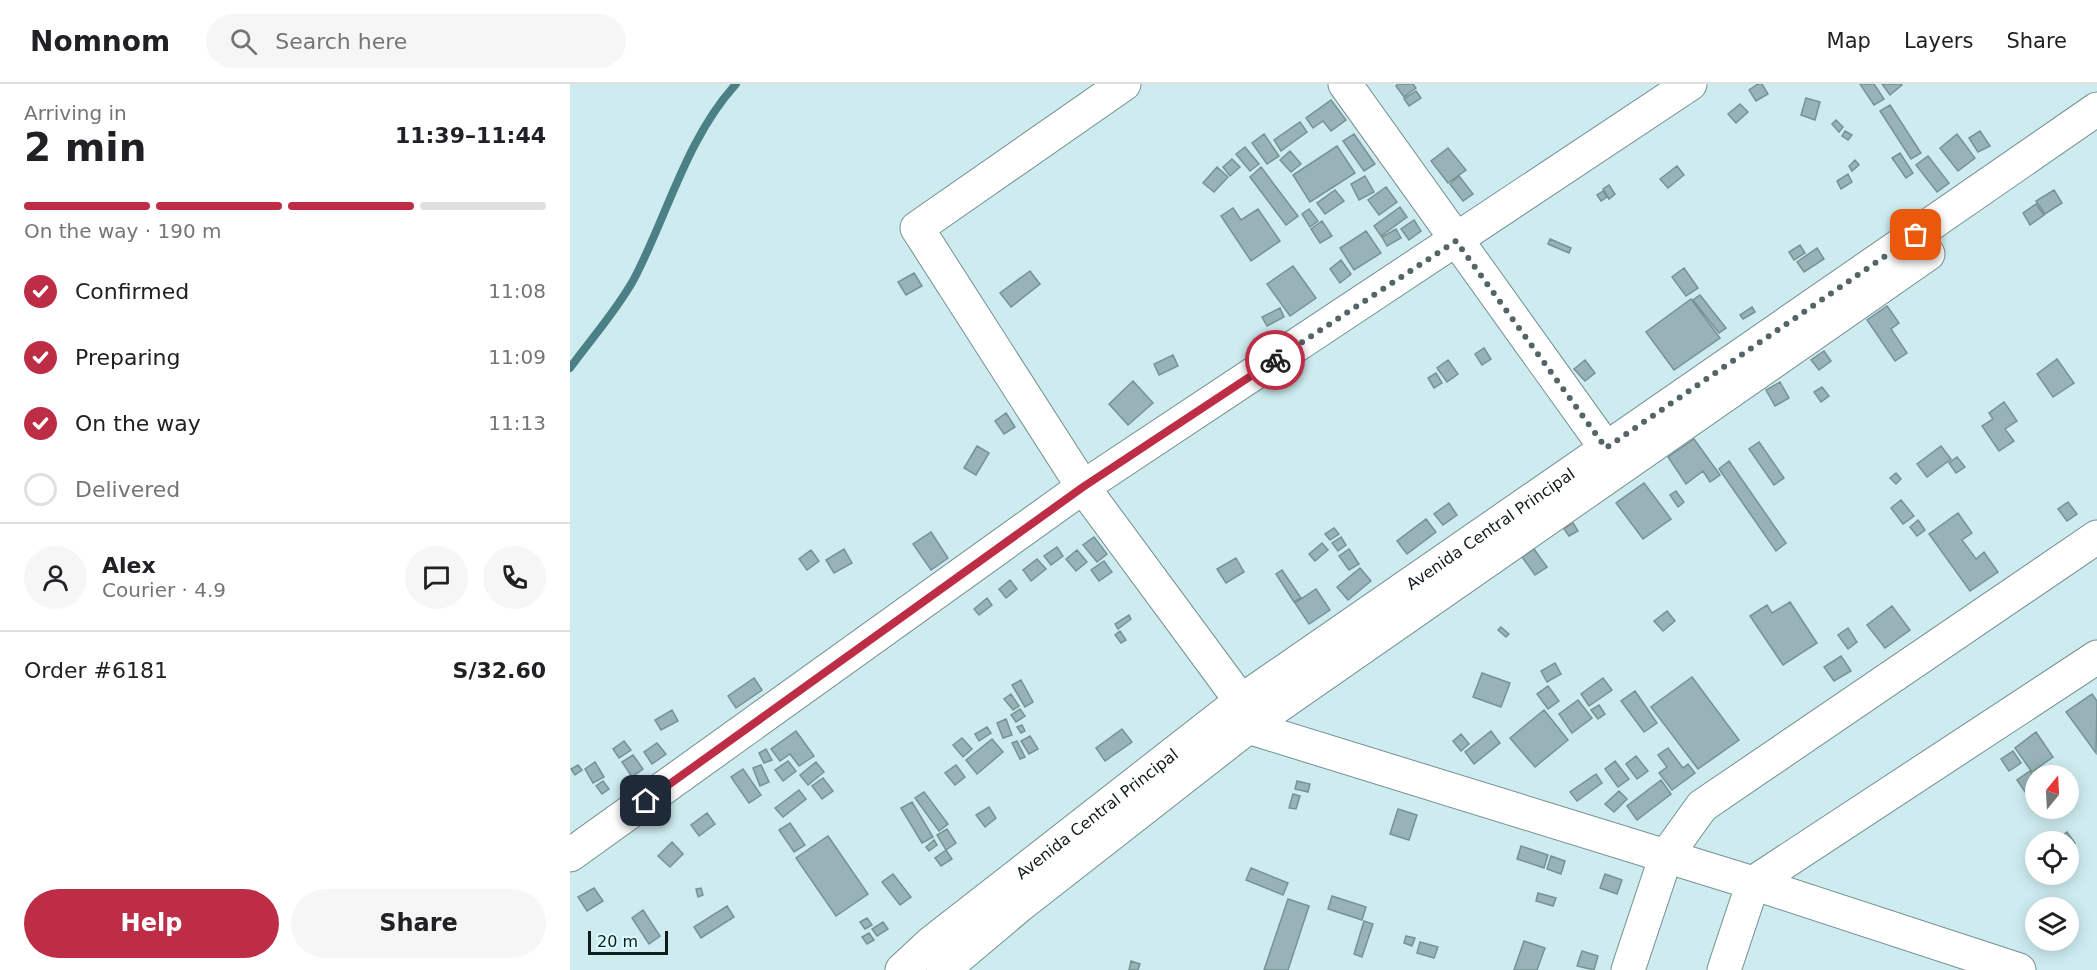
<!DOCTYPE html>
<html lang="en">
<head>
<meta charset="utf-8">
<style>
	body { margin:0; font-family:"DejaVu Sans",sans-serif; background:#f6f6f6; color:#202124; height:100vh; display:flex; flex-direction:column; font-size:22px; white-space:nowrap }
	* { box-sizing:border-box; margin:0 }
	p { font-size:20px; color:#757577 }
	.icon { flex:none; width:33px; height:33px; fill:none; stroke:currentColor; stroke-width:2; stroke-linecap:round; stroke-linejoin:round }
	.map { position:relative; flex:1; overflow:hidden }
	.drawer { display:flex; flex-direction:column; background:#fff; width:570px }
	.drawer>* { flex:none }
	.needle { width:39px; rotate:18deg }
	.buttons { position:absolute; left:1455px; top:681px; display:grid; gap:12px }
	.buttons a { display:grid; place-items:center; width:54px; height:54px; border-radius:50%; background:#fff; box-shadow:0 3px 15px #0003; font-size:30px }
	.scale { position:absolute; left:18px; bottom:15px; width:80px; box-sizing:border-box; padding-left:6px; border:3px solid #111c1d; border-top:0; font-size:16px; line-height:21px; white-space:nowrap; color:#111c1d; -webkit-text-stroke:4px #dcf9fd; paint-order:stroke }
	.pin { position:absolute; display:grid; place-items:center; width:51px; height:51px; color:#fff; margin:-26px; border-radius:12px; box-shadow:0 3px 9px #0006 }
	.courier { position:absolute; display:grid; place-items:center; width:60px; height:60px; margin:-30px; border:4px solid #be2d46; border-radius:50%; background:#fff; color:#222; box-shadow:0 2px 8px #0007 }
	.headline em { font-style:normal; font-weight:600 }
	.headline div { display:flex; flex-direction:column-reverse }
	.headline { display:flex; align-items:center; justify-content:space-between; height:102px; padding:0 24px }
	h1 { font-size:39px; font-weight:600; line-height:45px }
	.bar { display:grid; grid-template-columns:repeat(4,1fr); gap:9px 6px; align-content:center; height:72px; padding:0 24px }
	.bar i { height:8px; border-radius:4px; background:#e0e0e0 }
	.bar .on { background:#be2d46 }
	.bar p { grid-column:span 4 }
	.line { display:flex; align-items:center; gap:15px; padding:0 24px; border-top:2px solid #e0e0e0 }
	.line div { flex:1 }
	.round { display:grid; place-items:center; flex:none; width:63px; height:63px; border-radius:32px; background:#f6f6f6 }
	ol { padding:0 24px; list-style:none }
	li { display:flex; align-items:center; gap:18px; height:66px }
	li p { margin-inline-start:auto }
	li .icon { padding:6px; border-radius:50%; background:#be2d46; color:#fff; stroke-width:4 }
	li:last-child { color:#757577 }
	li i { width:33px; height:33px; border:3px solid #e0e0e0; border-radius:50% }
	.action { display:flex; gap:12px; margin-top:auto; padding:12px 24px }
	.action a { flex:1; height:69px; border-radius:36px; background:#be2d46; color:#fff; font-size:24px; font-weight:600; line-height:69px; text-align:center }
	.action a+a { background:#f6f6f6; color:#202124 }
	header { display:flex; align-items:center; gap:36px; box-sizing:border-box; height:84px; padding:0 30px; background:#fff; border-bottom:2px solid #e0e0e0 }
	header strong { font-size:28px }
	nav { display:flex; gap:33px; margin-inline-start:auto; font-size:21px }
	.search { width:420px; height:54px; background:#f6f6f6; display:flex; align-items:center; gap:15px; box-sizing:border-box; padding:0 21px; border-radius:33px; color:#757577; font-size:22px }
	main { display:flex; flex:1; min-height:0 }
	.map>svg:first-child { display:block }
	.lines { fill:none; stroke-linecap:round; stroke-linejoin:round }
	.stream { stroke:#4c8087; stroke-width:8 }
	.building { fill:#97b3b7; stroke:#769295; stroke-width:1.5 }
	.minor-casing { stroke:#738f92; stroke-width:35 }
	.minor { stroke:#fff; stroke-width:33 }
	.done { stroke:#536567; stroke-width:6; stroke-dasharray:0 10.8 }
	.route { stroke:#be2d46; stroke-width:8 }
	.labels { text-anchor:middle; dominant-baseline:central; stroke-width:4.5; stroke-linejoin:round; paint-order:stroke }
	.street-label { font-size:16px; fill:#111c1d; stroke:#dcf9fd }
</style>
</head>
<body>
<header>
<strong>Nomnom</strong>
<div class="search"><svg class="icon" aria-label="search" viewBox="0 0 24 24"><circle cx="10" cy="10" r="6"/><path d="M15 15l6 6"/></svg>Search here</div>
<nav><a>Map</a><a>Layers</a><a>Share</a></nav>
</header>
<main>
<section class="drawer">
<div class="headline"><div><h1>2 min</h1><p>Arriving in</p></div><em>11:39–11:44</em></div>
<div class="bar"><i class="on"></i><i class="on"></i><i class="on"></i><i></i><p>On the way · 190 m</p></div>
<ol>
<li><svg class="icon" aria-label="check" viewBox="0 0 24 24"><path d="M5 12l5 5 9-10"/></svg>Confirmed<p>11:08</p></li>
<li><svg class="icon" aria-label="check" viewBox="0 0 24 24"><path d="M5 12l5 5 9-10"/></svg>Preparing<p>11:09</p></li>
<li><svg class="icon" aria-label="check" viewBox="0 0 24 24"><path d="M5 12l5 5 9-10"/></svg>On the way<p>11:13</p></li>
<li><i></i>Delivered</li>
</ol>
<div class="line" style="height:108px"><a class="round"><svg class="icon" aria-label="person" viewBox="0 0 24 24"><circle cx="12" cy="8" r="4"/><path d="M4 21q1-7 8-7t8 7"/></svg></a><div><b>Alex</b><p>Courier · 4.9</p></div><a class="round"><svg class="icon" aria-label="chat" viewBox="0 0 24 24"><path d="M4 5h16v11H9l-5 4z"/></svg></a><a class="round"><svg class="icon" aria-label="phone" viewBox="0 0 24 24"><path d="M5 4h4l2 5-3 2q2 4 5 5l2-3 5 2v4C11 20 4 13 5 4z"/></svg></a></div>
<div class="line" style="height:78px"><div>Order #6181</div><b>S/32.60</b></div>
<div class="action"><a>Help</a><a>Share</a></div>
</section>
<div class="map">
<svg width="1527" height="886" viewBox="0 0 1527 886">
	<rect width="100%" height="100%" fill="#ceecf0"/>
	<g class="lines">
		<path class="stream" d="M0,284c21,-29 47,-58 64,-89 34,-65 52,-140 102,-195"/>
	</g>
	<path class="building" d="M828,0h15l3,4 -12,9 -8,-11z
		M1188,0h4l6,10 -12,7 -7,-11z
		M1290,0h14l10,15 -10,6z
		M1312,0h19l1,1 -12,10z
		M846,7l5,7 -12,8 -5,-7z
		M1236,14l14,4 -5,18 -14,-5z
		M761,16l15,20 -15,11 -8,-10 -10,7 -7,-10z
		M1170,20l8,8 -12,11 -8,-9z
		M1320,21l31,48 -10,6 -31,-48z
		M1266,36l7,7 -4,5 -7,-8z
		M730,38l7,10 -26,19 -7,-11z
		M1275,47l7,4 -4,5 -6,-4z
		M1410,47l10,15 -12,6 -9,-14z
		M694,50l15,22 -12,8 -15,-21z
		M784,50l21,30 -11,7 -21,-30z
		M1387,50l18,24 -17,13 -18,-23z
		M767,62l18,27 -45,29 -17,-27z
		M675,63l14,17 -9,7 -14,-17z
		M878,64l18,22 -18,13 -17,-22z
		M720,67l11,13 -10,8 -11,-12z
		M1330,69l13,20 -7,5 -14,-20z
		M1358,72l21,27 -12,9 -21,-27z
		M662,75l8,8 -10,9 -7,-9z
		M1285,76l4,5 -7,6 -3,-5z
		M1107,82l7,9 -16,13 -8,-9z
		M647,83l11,10 -14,15 -11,-9z
		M691,83l37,49 -12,9 -36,-48z
		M1278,90l4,8 -11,7 -4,-8z
		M795,92l9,16 -15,8 -8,-16z
		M889,92l14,18 -10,7 -13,-17z
		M1039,101l6,9 -6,5 -6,-10z
		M816,103l11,15 -18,13 -11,-15z
		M765,106l9,11 -19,13 -8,-11z
		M1484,106l8,13 -17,11 -9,-13z
		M1033,107l4,6 -6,4 -4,-6z
		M1466,120l8,11 -14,10 -7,-12z
		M830,123l7,10 -26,19 -7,-10z
		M663,124l8,12 17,-11 22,32 -29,20 -30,-45z
		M739,125l9,12 -8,6 -8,-13z
		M844,136l7,11 -12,9 -8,-11z
		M752,137l10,15 -12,7 -9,-14z
		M826,145l5,9 -14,8 -5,-9z
		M796,147l15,22 -27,17 -14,-22z
		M980,155l21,9 -2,5 -21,-9z
		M1230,161l5,8 -11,7 -5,-8z
		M1247,164l7,11 -20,13 -7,-10z
		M771,176l10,14 -11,9 -10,-14z
		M723,182l23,32 -26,18 -23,-32z
		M1114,184l14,20 -12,8 -14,-19z
		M460,187l10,13 -29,23 -11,-14z
		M344,189l8,13 -16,9 -8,-13z
		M1130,211l26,33 -7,5 -26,-33z
		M1121,215l29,39 -46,32 -28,-38z
		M1317,222l12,17 -8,6 16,24 -12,8 -28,-41z
		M1182,223l3,5 -12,7 -3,-4z
		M710,224l4,9 -17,9 -5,-9z
		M914,264l7,11 -9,6 -7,-11z
		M1254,267l7,10 -12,9 -8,-10z
		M603,271l5,11 -19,9 -5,-11z
		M1487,275l17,24 -21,14 -16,-23z
		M878,276l10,14 -11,8 -10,-14z
		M1015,276l10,13 -10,8 -11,-12z
		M866,289l6,10 -8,5 -6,-10z
		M563,297l20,22 -25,22 -19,-21z
		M1210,298l9,16 -14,8 -9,-16z
		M1252,303l7,9 -8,6 -7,-10z
		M1434,318l13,19 -12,8 9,12 -15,10 -17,-25 11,-7 -4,-6z
		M436,329l9,14 -11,7 -9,-13z
		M1124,355l26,36 -10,7 -7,-11 -17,13 -18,-27z
		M1189,358l25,36 -10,7 -25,-36z
		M407,362l12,7 -13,22 -12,-7z
		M1371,362l10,13 -24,18 -10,-13z
		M1387,373l8,10 -9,6 -7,-10z
		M1159,377l57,82 -10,8 -57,-82z
		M1326,389l5,6 -5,5 -6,-6z
		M1074,399l27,36 -28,20 -27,-36z
		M1106,407l8,11 -6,5 -8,-12z
		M1331,416l13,16 -11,8 -12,-16z
		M1498,418l9,12 -10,7 -9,-12z
		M879,419l8,12 -14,10 -9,-11z
		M1388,429l14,20 -10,7 14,19 8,-7 14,20 -28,19 -41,-57z
		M856,435l10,13 -29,22 -10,-13z
		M1348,436l7,10 -8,6 -7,-9z
		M1003,439l5,8 -9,5 -5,-7z
		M764,444l5,6 -9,6 -5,-6z
		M361,448l17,26 -17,12 -18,-26z
		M524,453l13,17 -10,8 -14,-17z
		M771,453l5,8 -8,6 -6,-8z
		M752,459l6,7 -13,11 -6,-7z
		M487,463l6,9 -12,9 -7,-9z
		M274,465l8,14 -18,10 -8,-13z
		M779,465l10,15 -10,6 -10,-14z
		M964,465l13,18 -12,8 -13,-18z
		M241,466l8,11 -12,9 -8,-11z
		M507,466l10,12 -11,9 -10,-12z
		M666,474l8,14 -18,11 -9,-14z
		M467,475l9,10 -15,12 -8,-11z
		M534,477l8,11 -13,9 -8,-11z
		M790,484l11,13 -23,19 -11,-13z
		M712,486l19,28 -7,4 -18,-28z
		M440,496l7,9 -11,9 -7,-9z
		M746,505l14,21 -21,14 -14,-21z
		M417,514l5,7 -13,10 -5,-6z
		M1220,518l27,41 -34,22 -33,-49 17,-11 5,8z
		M1322,522l18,24 -25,18 -18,-23z
		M1097,527l8,10 -12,10 -9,-10z
		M559,531l2,4 -13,10 -3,-5z
		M931,543l8,7 -3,3 -8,-7z
		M1278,544l9,14 -9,7 -10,-14z
		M550,547l6,9 -5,3 -6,-8z
		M1271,572l10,15 -17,10 -10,-14z
		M985,579l6,11 -14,8 -6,-11z
		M912,589l28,10 -9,24 -28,-10z
		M1122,593l47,63 -41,29 -47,-62z
		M184,594l8,12 -26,18 -8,-12z
		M1033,594l9,12 -23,16 -8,-12z
		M451,596l12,22 -8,5 -13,-22z
		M978,602l11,15 -11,8 -11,-15z
		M1065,607l22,32 -13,9 -23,-31z
		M441,610l8,12 -6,4 -9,-11z
		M1522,610l5,7 -1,52 -30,-41z
		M1008,616l14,18 -20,15 -13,-19z
		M1029,621l6,9 -7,5 -7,-9z
		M450,625l5,7 -9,6 -5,-7z
		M102,626l6,11 -17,9 -6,-10z
		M974,626l24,30 -33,27 -25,-29z
		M436,635l6,16 -9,3 -6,-15z
		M452,641l3,6 -4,2 -4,-6z
		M417,643l4,6 -12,8 -4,-7z
		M552,645l10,13 -27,19 -9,-13z
		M226,647l18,25 -15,10 -9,-12 -10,7 -9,-12z
		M921,647l9,12 -26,21 -9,-12z
		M1466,648l17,25 -21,15 -17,-24z
		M891,650l8,10 -8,7 -8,-10z
		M460,652l8,13 -9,5 -8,-13z
		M392,654l10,11 -9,8 -10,-12z
		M422,655l11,13 -26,22 -11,-14z
		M54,657l7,9 -12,8 -6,-9z
		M447,657l8,16 -5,2 -8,-16z
		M87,659l9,11 -14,10 -8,-12z
		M1098,664l15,20 5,-4 7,9 -23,17 -13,-17 8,-6 -9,-12z
		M196,665l6,11 -8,3 -5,-10z
		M1443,667l8,12 -12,8 -8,-12z
		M63,671l10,14 -11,8 -10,-15z
		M1066,672l12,15 -11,8 -11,-15z
		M218,677l8,10 -13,10 -8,-11z
		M1045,677l14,18 -11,8 -13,-18z
		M25,678l9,15 -11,6 -8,-14z
		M246,678l8,10 -16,13 -8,-10z
		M8,681l4,5 -7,5 -4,-6z
		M191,681l8,17 -9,4 -7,-18z
		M386,681l9,12 -10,8 -10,-12z
		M173,685l18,26 -12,8 -18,-26z
		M1460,687l6,7 -2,27 -17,-25z
		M1026,690l6,9 -25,18 -7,-9z
		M253,694l10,13 -11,8 -10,-13z
		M1091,696l10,14 -34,26 -10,-14z
		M33,697l6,8 -7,5 -6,-8z
		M727,697l13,3 -2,8 -13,-3z
		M229,706l7,9 -23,18 -8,-9z
		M1049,707l8,8 -13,13 -9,-8z
		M354,708l24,32 -9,7 -24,-33z
		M723,710l7,2 -4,13 -7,-1z
		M342,718l21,35 -11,6 -21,-35z
		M419,723l7,11 -11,9 -9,-12z
		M828,725l19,6 -8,25 -19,-6z
		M137,729l8,11 -16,12 -8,-11z
		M220,739l15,22 -11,7 -15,-22z
		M377,745l9,14 -10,7 -9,-15z
		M1497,748l8,11 -7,5v-6h-14z
		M258,752l40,58 -32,22 -40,-58z
		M364,756l3,5 -8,6 -3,-4z
		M102,758l11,12 -13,13 -12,-11z
		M951,762l27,9 -4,13 -27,-9z
		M376,766l6,9 -11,7 -6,-8z
		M981,772l14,5 -4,13 -14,-5z
		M681,784l37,15 -5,12 -37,-15z
		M323,790l18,23 -11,8 -18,-23z
		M1035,790l17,6 -5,14 -17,-6z
		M24,804l9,13 -16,10 -9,-14z
		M131,804l2,7 -5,2 -2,-8z
		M968,809l18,5 -3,8 -17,-5z
		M762,812l34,11 -4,13 -34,-11z
		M718,815l21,7 -21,64h-24z
		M157,822l7,11 -33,21 -7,-11z
		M73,826l17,26 -11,8 -17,-26z
		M297,834l5,7 -7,4 -5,-7z
		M794,837l9,3 -11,33 -8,-3z
		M313,838l5,7 -11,7 -5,-7z
		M299,849l5,7 -7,4 -5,-7z
		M836,852l9,2 -3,8 -8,-3z
		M954,857l21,7 -8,22h-23z
		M850,858l18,5 -4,11 -17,-5z
		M1012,867l16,5 -4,14 -17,-4z
		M561,877l9,3 -2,6h-9z"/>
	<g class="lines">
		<g class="minor-casing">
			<g id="minor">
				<path d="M554,0l-207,144 166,259 158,214"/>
				<path d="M775,0l273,381"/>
				<path d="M678,643l505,156 266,87"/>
				<path d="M0,771l513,-368 607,-403"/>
				<path id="s1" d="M332,886l29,-27 310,-242 856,-592"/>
				<path d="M373,886l76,-64 229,-179 680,-473"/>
				<path d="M1058,886l38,-114 36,-50 395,-269"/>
				<path d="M1154,886l29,-87 344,-226"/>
			</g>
		</g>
		<use href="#minor" class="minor"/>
	</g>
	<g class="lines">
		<path class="done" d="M705,276l181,-119 150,207 310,-213"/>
		<path class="route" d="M76,717l437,-314 192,-127"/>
	</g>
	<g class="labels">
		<g class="street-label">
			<text stroke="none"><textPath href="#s1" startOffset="736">Avenida Central Principal</textPath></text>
			<text stroke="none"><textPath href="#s1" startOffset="250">Avenida Central Principal</textPath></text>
		</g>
	</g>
</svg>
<div class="buttons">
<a><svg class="needle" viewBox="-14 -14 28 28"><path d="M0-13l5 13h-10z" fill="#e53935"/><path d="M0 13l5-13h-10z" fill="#757577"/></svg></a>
<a><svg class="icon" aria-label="locate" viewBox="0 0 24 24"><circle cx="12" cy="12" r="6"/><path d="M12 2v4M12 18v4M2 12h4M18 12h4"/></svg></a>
<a><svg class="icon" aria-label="layers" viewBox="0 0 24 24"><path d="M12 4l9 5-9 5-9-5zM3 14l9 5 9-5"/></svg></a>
</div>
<div class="scale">20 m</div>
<div class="pin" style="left:1346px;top:151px;background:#ea580c"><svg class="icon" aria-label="bag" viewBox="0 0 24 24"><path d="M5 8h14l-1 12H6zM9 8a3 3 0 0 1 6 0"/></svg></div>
<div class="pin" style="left:76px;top:717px;background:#1f2937"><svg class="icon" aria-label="home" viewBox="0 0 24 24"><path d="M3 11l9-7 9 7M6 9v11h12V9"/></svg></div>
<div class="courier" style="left:705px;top:276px"><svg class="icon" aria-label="bike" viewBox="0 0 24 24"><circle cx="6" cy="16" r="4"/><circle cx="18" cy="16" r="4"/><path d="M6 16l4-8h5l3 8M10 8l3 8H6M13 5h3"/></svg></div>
</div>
</main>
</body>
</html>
